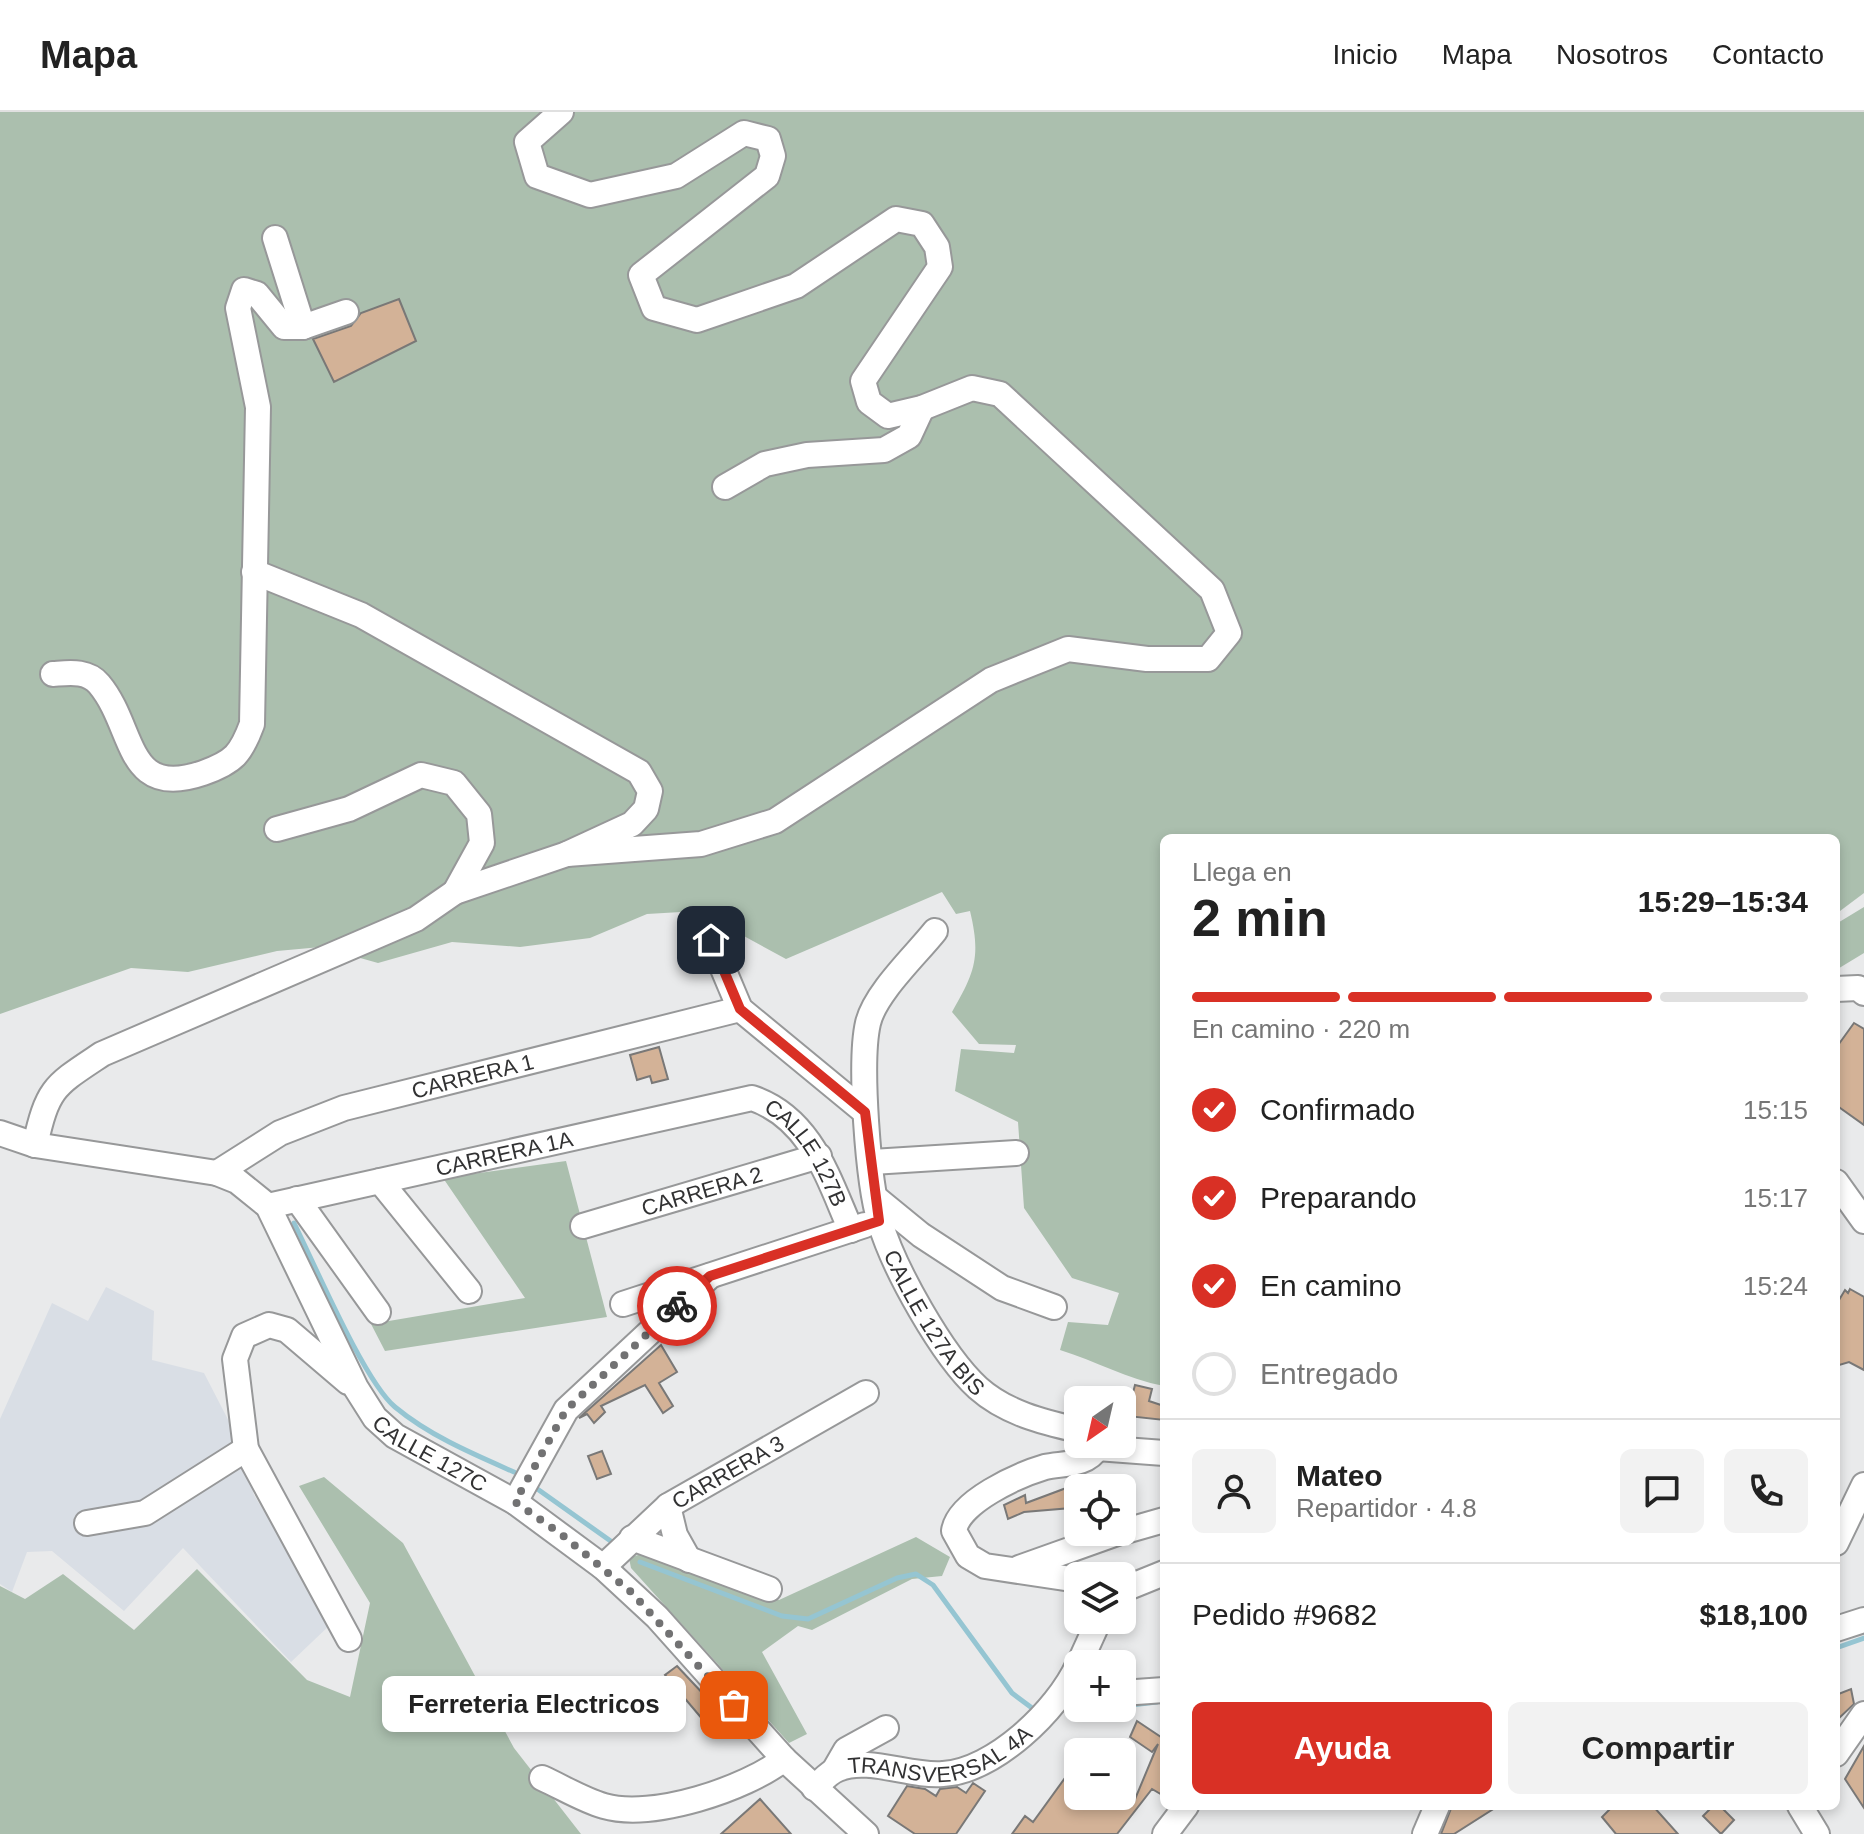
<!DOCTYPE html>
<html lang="es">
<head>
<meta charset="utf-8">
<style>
	body { margin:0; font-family:Helvetica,sans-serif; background:#f2f2f2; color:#222; height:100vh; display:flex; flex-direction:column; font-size:30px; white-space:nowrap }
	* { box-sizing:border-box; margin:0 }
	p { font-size:26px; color:#767676 }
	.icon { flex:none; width:44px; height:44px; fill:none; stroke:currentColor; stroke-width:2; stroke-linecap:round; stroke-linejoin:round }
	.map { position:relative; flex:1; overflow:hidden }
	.drawer { position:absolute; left:1160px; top:722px; width:680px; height:976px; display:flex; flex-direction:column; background:#fff; border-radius:12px; box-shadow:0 4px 12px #0003 }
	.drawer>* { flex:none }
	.needle { width:52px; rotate:214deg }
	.buttons { position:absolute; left:1064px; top:1274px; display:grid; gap:16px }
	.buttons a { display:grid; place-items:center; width:72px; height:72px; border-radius:12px; background:#fff; box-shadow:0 4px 12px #0003; font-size:40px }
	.pin { position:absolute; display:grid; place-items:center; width:68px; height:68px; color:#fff; margin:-34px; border-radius:16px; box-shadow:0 4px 12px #0006 }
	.courier { position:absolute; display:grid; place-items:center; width:80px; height:80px; margin:-40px; border:6px solid #d93025; border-radius:50%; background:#fff; color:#222; box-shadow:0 2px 10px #0007 }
	.bubble { position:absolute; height:56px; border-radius:12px; background:#fff; box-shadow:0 4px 12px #0003; font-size:26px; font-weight:700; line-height:56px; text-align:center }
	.summary em { font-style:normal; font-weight:700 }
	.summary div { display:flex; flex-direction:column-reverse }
	.summary { display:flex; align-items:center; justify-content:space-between; height:136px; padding:0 32px }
	h1 { font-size:52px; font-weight:700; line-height:60px }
	.bar { display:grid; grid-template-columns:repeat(4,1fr); gap:12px 8px; align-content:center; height:96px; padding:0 32px }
	.bar i { height:10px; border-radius:6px; background:#e0e0e0 }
	.bar .active { background:#d93025 }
	.bar p { grid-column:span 4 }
	.line { display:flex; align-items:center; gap:20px; padding:0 32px; border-top:2px solid #e0e0e0 }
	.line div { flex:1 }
	.round { display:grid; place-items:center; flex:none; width:84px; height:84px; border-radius:12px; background:#f2f2f2 }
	ol { padding:0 32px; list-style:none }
	li { display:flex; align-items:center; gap:24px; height:88px }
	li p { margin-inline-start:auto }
	li .icon { padding:8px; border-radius:50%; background:#d93025; color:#fff; stroke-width:4 }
	li:last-child { color:#767676 }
	li i { width:44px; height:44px; border:4px solid #e0e0e0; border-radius:50% }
	.cta { display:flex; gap:16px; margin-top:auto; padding:16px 32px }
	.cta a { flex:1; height:92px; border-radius:12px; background:#d93025; color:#fff; font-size:32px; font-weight:700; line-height:92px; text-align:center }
	.cta a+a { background:#f2f2f2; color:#222 }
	header { display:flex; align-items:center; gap:48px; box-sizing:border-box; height:112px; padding:0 40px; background:#fff; border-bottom:2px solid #e0e0e0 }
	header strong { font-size:38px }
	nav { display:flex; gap:44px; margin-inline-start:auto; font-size:28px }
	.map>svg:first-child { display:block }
	.built { fill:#d9dee5 }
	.green { fill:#abbfae }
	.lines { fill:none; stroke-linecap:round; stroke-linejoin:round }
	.stream { stroke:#95c5d2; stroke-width:5 }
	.building { fill:#d3b297; stroke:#797877; stroke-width:2 }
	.minor-casing { stroke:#979899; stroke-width:28 }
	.minor { stroke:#fff; stroke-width:24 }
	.done { stroke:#727273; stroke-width:8; stroke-dasharray:0 14.4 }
	.route { stroke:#d93025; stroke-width:10 }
	.labels { text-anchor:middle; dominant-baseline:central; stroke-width:8; stroke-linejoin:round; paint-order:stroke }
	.street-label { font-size:22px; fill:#323233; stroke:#f6f7f8 }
</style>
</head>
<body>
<header>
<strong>Mapa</strong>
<nav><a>Inicio</a><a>Mapa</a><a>Nosotros</a><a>Contacto</a></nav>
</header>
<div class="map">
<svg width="1864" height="1722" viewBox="0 0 1864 1722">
	<rect width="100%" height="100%" fill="#e9eaeb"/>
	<path class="built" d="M106,1175l48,24 -2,49 52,13 34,66 16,56 78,128 -41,39 -108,-114 -59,63 -72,-60 -25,1 -15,40 -12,-8v-165l52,-116 36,18z"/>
	<path class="green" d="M0,0h1864v781l-28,21v-76h-672v548c-37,-7 -68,-25 -104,-36l8,-28 40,3 11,-32 -47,-15 -48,-70 -6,-86 -63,-31 6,-42 53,4 2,-8 -37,-1 -27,-32c23,-40 29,-55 18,-101l-14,3 -14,-22 -156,67 -88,-48 -51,3 -57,24 -70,9 -68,-5 -74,21 -57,-16 -44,4 -89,21 -57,-4 -131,46z
		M1864,795v46l-28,17v-46z
		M566,1049l41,156 -222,34 -14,-27 154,-26 -82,-120z
		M324,1365l79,66 111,205 67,86h-581v-248l25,13 38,-25 71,56 63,-61 110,111 43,17 20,-94 -71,-117z
		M916,1425l34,20 -8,19 -30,3 -100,51 -14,-4 -36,26 45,82 -18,9 -158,-175 -2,-10 15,-5 18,4 117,43z"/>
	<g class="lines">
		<path class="stream" d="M294,1111c21,42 70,158 101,184 35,29 78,47 119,65
			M536,1376l76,54
			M640,1450l142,54 26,3 89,-41 19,-4 17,11 79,108 20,15
			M1836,1536l28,-10
			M1122,1594l35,-4
			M1074,1598l25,-2"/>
	</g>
	<path class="building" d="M399,187l17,42 -82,41 -21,-43 38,-13 10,-13z
		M1854,911l10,6v96l-28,-20v-57z
		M659,935l9,32 -16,4 -2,-7 -13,4 -7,-25z
		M1850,1177l14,8v73l-15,-8 -13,4v-61l9,-15 3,3z
		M661,1233l16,27 -18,11 14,23 -10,7 -18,-28 -44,21 4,6 -11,11 -7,-9 -8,4z
		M1135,1273l17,4 -3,12 15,5v14l-37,-4z
		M602,1339l9,23 -14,5 -9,-23z
		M1069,1375l2,21 -47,4 -16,7 -4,-14 21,-10 1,8z
		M677,1554l46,49 -14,12 -44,-52z
		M1851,1577l3,15 -18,17v-26z
		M1137,1609l24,16 3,-6v65l-12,-7 -35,45h-105l13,-18 8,6 45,-62v36h44l11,8 25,-60 -6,8 -22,-15z
		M1864,1634v62l-19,-29z
		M973,1671l12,8 -29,43h-41l-27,-18 19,-30 18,3 11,7 4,-7 17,-2 9,6z
		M760,1687l31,35h-70z
		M1452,1694h46l-44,28h-13z
		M1613,1694h40l25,28h-62l-14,-17z
		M1713,1694h7l14,14 -13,14 -18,-18z"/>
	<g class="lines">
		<g class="minor-casing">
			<g id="minor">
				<path d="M561,0l-34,30 10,34 53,19 86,-19 68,-43 24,6 5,17 -6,20 -126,99 13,33 43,12 99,-34 100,-67 26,5 15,23 3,20 -77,114 6,21 19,14 34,-8 50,-20 28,6 212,196 17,43 -21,26h-61l-79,-10 -77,31 -216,141 -74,23 -134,10"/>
				<path d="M275,126l28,89"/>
				<path d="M725,375l40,-23 42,-9 77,-5 25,-14 13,-28"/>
				<path d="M53,562c16,-1 34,-4 46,10 37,44 25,116 104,89 31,-11 38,-19 49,-49l6,-317 -20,-99 6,-18 13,4 27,33h19l43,-15"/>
				<path d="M277,717l72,-20 72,-34 33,8 25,31 3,29 -27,49"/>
				<path id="s1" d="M935,819c-19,24 -60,62 -67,92 -9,39 0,160 12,199 14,47 62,133 98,166 28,25 65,34 100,42"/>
				<path d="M711,828l29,69 125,103"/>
				<path d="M1836,877l22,-1 6,5"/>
				<path id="s2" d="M0,1021l35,12 182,28 20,8 31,25 88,182 19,30 20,18 120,66 88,65 54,50 127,142 82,75"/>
				<path d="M35,1033c13,-58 19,-59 67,-91l314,-135 39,-27 112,-38 65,-30 14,-15 4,-18 -11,-19 -278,-157 -107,-43"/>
				<path d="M872,1050l144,-9"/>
				<path id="s3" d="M217,1061l63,-40 64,-25 396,-99"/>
				<path d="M380,1069l89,110"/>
				<path d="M1836,1070l28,39"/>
				<path d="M297,1087l81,113"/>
				<path d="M877,1087l44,36 81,53 52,19"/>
				<path id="s4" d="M268,1094l484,-108c59,20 76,80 99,132"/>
				<path id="s5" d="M583,1114l236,-70"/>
				<path d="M623,1192l242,-79"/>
				<path d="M348,1270l-61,-52 -18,-5 -25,11 -9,23 11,90 103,190"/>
				<path d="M1097,1336l67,5"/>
				<path d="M515,1390l51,-92 144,-134"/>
				<path d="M668,1394l7,29 14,25"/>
				<path d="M87,1411l58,-10 101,-64"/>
				<path d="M1122,1420l42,-12"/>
				<path d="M632,1426l137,51"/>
				<path d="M1836,1431l28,-58"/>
				<path id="s6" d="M603,1455l65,-61 198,-113"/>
				<path d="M1019,1456l101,-36"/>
				<path d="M1078,1468l-93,-14 -17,-10 -14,-25c4,-29 64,-56 91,-64 17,-4 42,-1 52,-19"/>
				<path d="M1122,1478l42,-17"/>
				<path d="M1836,1517l28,-9"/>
				<path d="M1079,1552l20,-44"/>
				<path d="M1122,1581l42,-3"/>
				<path d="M1836,1642l28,-40"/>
				<path d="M835,1657l11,-19 40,-22"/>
				<path d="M542,1666c20,9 41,22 62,28 48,14 142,-17 180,-47"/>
				<path id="s7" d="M814,1676c7,-6 15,-16 24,-19 30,-13 72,8 105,5 51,-3 114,-63 135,-109"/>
				<path d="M1800,1694l17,28"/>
				<path d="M1165,1722l21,-28"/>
				<path d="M1425,1722l12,-28"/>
			</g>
		</g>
		<use href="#minor" class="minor"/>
	</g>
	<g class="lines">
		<path class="done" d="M677,1194l-111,104 -51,92 46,32 70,58 103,113"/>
		<path class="route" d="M677,1194l33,-30 169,-55 -14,-109 -125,-103 -29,-69"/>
	</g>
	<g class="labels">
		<g class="street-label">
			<text stroke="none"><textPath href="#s3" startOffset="276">CARRERA 1</textPath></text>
			<text stroke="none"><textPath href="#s4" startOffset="242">CARRERA 1A</textPath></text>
			<text stroke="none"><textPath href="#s4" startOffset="576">CALLE 127B</textPath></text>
			<text stroke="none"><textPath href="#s5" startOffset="124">CARRERA 2</textPath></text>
			<text stroke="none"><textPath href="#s1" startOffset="430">CALLE 127A BIS</textPath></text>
			<text stroke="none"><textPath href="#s2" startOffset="586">CALLE 127C</textPath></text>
			<text stroke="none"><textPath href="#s6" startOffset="158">CARRERA 3</textPath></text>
			<text stroke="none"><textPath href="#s7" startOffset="138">TRANSVERSAL 4A</textPath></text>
		</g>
	</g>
</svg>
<div class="buttons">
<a><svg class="needle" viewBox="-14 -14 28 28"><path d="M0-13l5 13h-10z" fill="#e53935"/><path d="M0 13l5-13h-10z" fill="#767676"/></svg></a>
<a><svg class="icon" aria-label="locate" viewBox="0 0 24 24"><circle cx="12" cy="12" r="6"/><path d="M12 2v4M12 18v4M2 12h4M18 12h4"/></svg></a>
<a><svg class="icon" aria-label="layers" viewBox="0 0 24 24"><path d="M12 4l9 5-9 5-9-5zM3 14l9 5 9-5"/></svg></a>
<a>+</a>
<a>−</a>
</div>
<div class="pin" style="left:734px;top:1593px;background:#ea580c"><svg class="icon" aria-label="bag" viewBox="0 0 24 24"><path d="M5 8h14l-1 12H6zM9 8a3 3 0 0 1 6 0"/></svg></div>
<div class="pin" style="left:711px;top:828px;background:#1f2937"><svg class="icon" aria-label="home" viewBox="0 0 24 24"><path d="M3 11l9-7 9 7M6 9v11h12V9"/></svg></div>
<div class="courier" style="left:677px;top:1194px"><svg class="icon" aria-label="bike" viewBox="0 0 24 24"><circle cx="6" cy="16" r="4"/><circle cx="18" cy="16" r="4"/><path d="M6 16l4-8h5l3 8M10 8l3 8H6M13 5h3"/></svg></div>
<div class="bubble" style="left:382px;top:1564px;width:304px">Ferreteria Electricos</div>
<section class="drawer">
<div class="summary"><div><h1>2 min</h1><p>Llega en</p></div><em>15:29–15:34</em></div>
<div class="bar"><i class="active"></i><i class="active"></i><i class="active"></i><i></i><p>En camino · 220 m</p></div>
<ol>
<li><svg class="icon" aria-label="check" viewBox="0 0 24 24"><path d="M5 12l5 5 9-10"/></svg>Confirmado<p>15:15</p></li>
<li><svg class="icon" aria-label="check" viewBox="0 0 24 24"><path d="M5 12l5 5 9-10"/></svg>Preparando<p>15:17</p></li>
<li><svg class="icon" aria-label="check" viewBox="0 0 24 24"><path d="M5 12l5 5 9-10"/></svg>En camino<p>15:24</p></li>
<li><i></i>Entregado</li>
</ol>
<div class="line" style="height:144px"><a class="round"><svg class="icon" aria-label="person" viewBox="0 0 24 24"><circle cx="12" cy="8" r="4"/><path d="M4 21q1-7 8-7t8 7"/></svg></a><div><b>Mateo</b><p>Repartidor · 4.8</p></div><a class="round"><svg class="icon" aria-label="chat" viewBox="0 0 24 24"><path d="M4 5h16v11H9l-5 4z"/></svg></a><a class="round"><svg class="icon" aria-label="phone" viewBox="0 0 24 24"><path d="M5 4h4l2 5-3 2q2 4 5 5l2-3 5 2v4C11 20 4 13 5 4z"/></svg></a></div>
<div class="line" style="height:104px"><div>Pedido #9682</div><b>$18,100</b></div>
<div class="cta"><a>Ayuda</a><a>Compartir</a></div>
</section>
</div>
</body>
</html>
